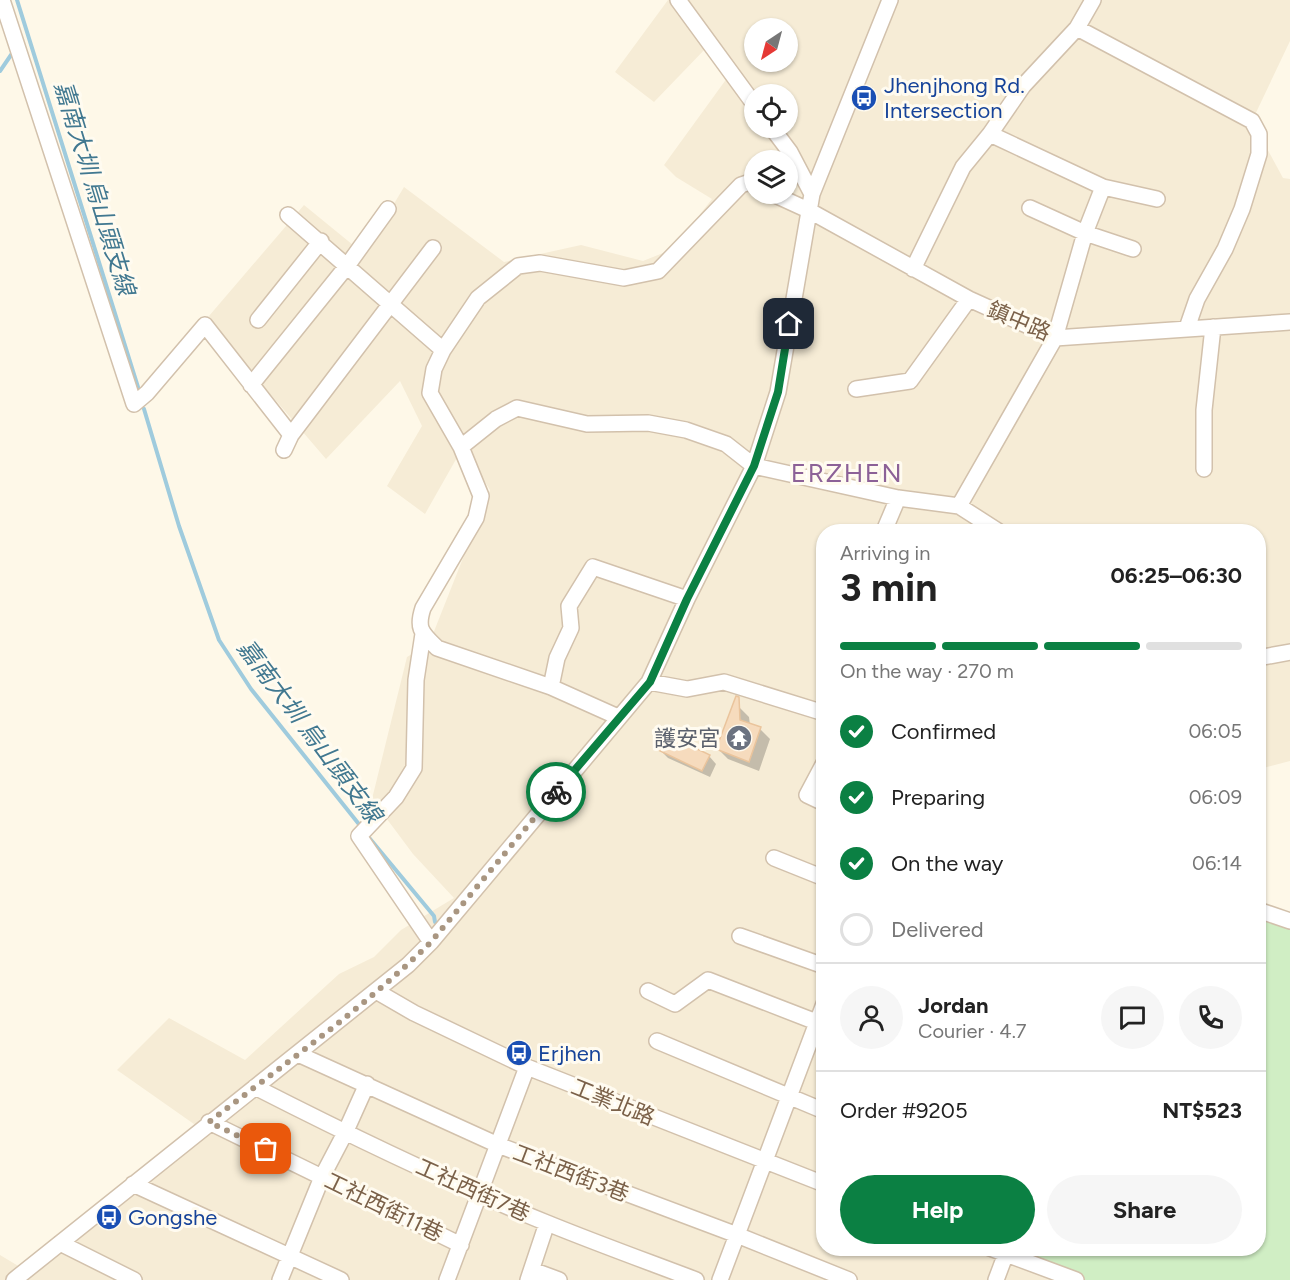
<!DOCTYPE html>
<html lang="en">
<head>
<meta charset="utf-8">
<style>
	body { margin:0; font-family:Figtree,"Noto Sans TC",sans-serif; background:#f6f6f6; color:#222; height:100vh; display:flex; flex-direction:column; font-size:22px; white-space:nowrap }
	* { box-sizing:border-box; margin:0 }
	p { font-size:20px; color:#767676 }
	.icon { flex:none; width:33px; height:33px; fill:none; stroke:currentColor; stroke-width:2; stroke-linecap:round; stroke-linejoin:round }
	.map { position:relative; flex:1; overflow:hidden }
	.drawer { position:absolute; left:816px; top:524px; width:450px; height:732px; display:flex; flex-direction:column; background:#fff; border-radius:24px; box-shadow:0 2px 4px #0004 }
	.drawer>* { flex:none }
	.needle { width:39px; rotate:216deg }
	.fabs { position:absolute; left:744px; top:18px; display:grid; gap:12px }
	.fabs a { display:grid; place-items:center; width:54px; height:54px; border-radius:50%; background:#fff; box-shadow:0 2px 4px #0004; font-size:30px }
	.pin { position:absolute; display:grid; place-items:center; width:51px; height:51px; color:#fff; margin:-26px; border-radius:12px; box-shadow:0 3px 9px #0006 }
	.courier { position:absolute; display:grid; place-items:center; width:60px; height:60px; margin:-30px; border:4px solid #0b8043; border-radius:50%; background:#fff; color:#222; box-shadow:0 2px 8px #0007 }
	.summary em { font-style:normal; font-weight:700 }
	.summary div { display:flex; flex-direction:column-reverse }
	.summary { display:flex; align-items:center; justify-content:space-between; height:102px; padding:0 24px }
	h1 { font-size:39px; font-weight:700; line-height:45px }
	.bar { display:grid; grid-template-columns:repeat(4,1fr); gap:9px 6px; align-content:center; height:72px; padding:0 24px }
	.bar i { height:8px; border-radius:4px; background:#e0e0e0 }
	.bar .on { background:#0b8043 }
	.bar p { grid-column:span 4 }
	.line { display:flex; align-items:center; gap:15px; padding:0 24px; border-top:2px solid #e0e0e0 }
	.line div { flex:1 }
	.round { display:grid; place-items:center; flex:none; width:63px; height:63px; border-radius:32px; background:#f6f6f6 }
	ol { padding:0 24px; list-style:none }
	li { display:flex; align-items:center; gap:18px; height:66px }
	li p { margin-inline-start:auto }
	li .icon { padding:6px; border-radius:50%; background:#0b8043; color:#fff; stroke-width:4 }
	li:last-child { color:#767676 }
	li i { width:33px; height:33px; border:3px solid #e0e0e0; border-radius:50% }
	.primary-button { display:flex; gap:12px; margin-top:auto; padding:12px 24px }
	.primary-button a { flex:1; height:69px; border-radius:36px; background:#0b8043; color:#fff; font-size:24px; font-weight:700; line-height:69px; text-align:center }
	.primary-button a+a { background:#f6f6f6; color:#222 }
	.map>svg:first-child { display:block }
	.residential { fill:#f6ecd6; fill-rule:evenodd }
	.green { fill:#d0eec4 }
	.shadow { fill:#0003 }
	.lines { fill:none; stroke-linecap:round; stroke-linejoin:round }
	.stream { stroke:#9fcbdd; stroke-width:4 }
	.building { fill:#f6dbbd; stroke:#eac49c; stroke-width:1.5 }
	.minor-casing { stroke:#d2c1ac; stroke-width:18 }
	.minor { stroke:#fff; stroke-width:15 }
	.done { stroke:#a99681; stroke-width:6; stroke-dasharray:0 10.8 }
	.route { stroke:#0b8043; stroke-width:8 }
	.labels { text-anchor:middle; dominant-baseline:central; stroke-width:6; stroke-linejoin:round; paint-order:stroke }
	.transit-label { font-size:22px; fill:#164399; stroke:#fffbf0; text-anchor:start }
	.street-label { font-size:22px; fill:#7b6149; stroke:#fffbf0 }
	.worship-label { font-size:22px; fill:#5b616d; stroke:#fffbf0; text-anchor:end }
	.water-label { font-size:24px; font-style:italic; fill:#417890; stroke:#fffbf0 }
	.quarter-label { font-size:26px; letter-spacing:1.5px; fill:#8c6197; stroke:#fffbf0 }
</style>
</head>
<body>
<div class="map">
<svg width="1290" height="1280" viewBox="0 0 1290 1280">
	<rect width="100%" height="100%" fill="#fef8e8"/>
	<path class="residential" d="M668,0h622v41l-38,80 31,57 7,1v582l-31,8 -1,-238h-434v717h185l65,32h-1074v-25l25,15 176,-141 -84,-59 52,-52 76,42 94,-86 35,-17 27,-27 53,-32 -41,-44 -41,-55 35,-142 22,-13 61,-154 -27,-43 -38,67 -38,-28 35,-60 -22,-45 -74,78 -108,-126 -9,-17 95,-111 60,49 40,-67 100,75 77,-17 62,16 30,-12 39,-50 -36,-22 -12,-12 66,-91 -22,-28 -54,56 -39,-30zM754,28h34v34h-34zM754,94h34v34h-34zM754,160h34v34h-34z"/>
	<path class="green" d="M1259,913l31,12v355h-216l-66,-32h250z"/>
	<path class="shadow" d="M739,707l10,10 1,8 10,4 10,10 -11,32 -31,-12 -10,-10z
		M660,750l49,6 7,8 -6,13 -42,-19z"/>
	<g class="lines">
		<path class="stream" d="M17,0l121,387
			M0,71l13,-19
			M144,409l35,117 40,114 32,49 111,139
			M366,834l68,82 1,6"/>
	</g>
	<path class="building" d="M736,696l3,1 1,23 21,7 -12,35 -33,-13z
		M666,734l44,21 -8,16 -44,-21z"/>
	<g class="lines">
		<g class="minor-casing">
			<path id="minor" d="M2,0l132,404 13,-11 58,-68 86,110 -7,15
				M678,0l76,104
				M1077,28l175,93 7,13v20l-17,55 -17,40 -28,50 -10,29
				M772,128l18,24 22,42
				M990,134l113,53 54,12
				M773,194l35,16 161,89 86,39 235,-16
				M1030,208l55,25 48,16
				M288,215l155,135
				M913,269l50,-102 27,-33 33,-48 54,-58 16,-28
				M258,320l63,-79
				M251,385l96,-119 41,-57
				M856,389l54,-8 59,-82
				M291,435l142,-187
				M461,447l35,-28 21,-11 70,16 61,-1 38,7 40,14 28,22 144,32 61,8 96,-168 30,-105 18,-46
				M1204,469v-59l9,-83
				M959,506l39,25
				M884,531l14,-33
				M423,634l-7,46 -2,88 -18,29 -37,39 72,106
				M1258,658l32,-6
				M649,682l38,7 37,-7 100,31
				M551,687l6,-29 14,-30 -2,-22 24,-39 94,32
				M618,717l-67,-30 -114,-39c-15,-15 -21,-19 -14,-40l53,-90 5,-22 -20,-49 -31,-54 4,-24 9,-19 35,-52 40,-32 22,-3 84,15 34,-7 83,-86 9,-3 4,3
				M824,763l-17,32 17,8
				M774,858l50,20
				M1258,910l32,11
				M740,936l84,30
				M376,991l38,22 113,54 297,117
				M648,991l27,13 33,-24 116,45
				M657,1041l167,70
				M298,1054l200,91 239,90 112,45
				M255,1087c96,49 193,96 292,136 49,20 99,38 149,57
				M209,1122l252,123
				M133,1184l208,96
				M60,1243l74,37
				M990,1248l86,32
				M532,1270l27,10
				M14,1280l394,-315 23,-23 218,-260 38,-83 67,-133 24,-74 34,-198 78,-194
				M280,1280l42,-103 23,-44 22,-49
				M447,1280l80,-213
				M528,1280l19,-57
				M720,1280l104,-276
				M996,1280l12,-32"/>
		</g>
		<use href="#minor" class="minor"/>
	</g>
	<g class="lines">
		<path class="done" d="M266,1149l-57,-27c74,-57 155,-114 222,-180l125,-150"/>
		<path class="route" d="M556,792l94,-110 37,-83 67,-133 24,-74 11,-68"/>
	</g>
	<defs>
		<g id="bus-disc" transform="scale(1.35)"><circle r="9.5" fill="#1a4fb4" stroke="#fffbf0"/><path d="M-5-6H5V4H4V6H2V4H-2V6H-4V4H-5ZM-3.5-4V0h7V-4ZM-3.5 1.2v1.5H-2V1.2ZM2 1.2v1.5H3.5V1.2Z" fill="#fff"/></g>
		<g id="temple-disc" transform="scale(1.35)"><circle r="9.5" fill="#6b7280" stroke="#fffbf0"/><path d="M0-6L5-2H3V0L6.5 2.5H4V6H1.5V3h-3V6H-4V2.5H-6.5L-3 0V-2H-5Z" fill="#fff"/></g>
	</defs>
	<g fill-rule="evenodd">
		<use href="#bus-disc" x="864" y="98"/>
		<use href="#temple-disc" x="739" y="738"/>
		<use href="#bus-disc" x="519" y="1053"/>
		<use href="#bus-disc" x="109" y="1217"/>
	</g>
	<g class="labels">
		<g class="transit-label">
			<text x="884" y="85">Jhenjhong Rd.<tspan x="884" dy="25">Intersection</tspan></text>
			<text x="538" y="1053">Erjhen</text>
			<text x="128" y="1217">Gongshe</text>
		</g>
		<g class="street-label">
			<text transform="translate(1019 321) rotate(23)">鎮中路</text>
			<text transform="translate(613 1102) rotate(22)">工業北路</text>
			<text transform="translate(571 1173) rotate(21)">工社西街3巷</text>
			<text transform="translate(473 1190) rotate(24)">工社西街7巷</text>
			<text transform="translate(384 1207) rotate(26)">工社西街11巷</text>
		</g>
		<g class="worship-label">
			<text x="720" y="738">護安宮</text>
		</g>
		<g class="water-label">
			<text transform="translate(95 188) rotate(73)">嘉南大圳 烏山頭支線</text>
			<text transform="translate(310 731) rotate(53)">嘉南大圳 烏山頭支線</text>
		</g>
		<g class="quarter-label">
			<text x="847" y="473">ERZHEN</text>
		</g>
	</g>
</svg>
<div class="fabs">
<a><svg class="needle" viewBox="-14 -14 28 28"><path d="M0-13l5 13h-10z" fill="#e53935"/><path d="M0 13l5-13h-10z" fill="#767676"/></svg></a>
<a><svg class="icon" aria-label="locate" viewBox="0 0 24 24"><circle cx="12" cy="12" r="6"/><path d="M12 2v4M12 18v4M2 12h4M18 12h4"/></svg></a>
<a><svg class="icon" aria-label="layers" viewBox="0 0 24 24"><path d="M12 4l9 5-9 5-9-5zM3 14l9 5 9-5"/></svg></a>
</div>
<div class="pin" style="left:266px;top:1149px;background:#ea580c"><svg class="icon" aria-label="bag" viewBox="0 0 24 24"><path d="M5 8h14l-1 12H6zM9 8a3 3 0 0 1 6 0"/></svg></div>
<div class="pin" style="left:789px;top:324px;background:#1f2937"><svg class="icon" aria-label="home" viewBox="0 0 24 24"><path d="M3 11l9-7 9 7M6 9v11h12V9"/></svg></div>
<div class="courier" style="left:556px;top:792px"><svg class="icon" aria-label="bike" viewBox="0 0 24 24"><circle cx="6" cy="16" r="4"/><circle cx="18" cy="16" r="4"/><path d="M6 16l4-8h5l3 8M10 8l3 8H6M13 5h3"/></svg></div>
<section class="drawer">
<div class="summary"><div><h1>3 min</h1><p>Arriving in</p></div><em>06:25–06:30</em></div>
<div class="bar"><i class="on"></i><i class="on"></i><i class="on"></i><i></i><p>On the way · 270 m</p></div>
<ol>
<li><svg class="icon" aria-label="check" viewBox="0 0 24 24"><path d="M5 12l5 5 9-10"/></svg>Confirmed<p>06:05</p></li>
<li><svg class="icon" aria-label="check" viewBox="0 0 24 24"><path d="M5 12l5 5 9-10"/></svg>Preparing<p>06:09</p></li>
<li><svg class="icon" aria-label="check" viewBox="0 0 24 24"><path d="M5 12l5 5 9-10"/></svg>On the way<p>06:14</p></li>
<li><i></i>Delivered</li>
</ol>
<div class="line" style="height:108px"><a class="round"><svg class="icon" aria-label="person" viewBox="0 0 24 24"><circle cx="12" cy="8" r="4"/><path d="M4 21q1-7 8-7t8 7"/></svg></a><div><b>Jordan</b><p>Courier · 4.7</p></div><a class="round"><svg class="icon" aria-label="chat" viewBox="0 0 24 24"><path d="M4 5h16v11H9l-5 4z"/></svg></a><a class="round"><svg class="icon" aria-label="phone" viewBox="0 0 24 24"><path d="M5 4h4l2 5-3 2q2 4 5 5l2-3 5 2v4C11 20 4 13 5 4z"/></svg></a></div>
<div class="line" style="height:78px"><div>Order #9205</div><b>NT$523</b></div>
<div class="primary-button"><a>Help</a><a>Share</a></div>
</section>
</div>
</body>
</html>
